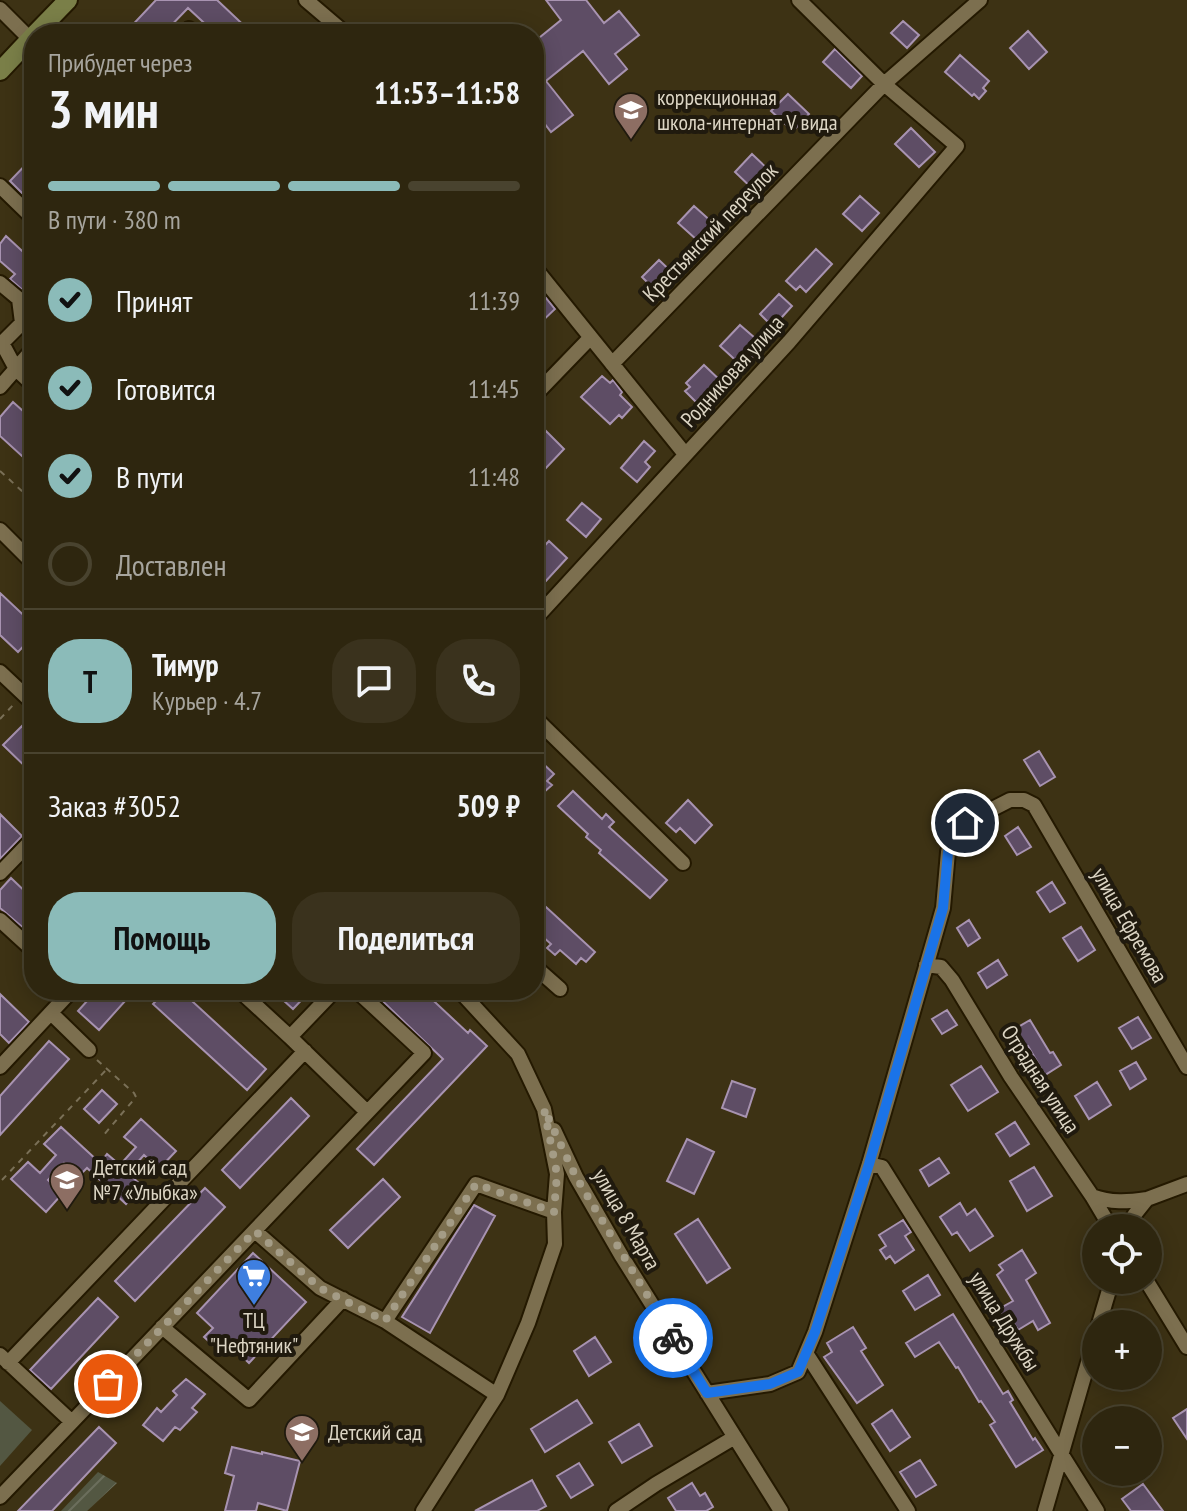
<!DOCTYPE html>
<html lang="ru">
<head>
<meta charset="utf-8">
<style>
	body { margin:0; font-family:"PT Sans Narrow",sans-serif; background:#3a321d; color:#f1f3f6; height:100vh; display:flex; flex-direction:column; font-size:30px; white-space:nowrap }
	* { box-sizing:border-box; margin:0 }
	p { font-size:26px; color:#a7a59e }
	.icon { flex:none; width:44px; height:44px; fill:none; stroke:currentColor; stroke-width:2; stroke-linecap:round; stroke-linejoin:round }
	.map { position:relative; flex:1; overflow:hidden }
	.side { position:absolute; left:24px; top:24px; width:520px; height:976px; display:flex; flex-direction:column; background:#2e260f; border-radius:32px; box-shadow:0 4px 20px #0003,0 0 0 2px #49432f }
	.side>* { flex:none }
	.fabs { position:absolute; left:1082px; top:1214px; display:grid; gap:16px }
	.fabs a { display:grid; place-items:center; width:80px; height:80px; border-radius:50%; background:#2e260f; box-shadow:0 4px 20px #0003,0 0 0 2px #49432f; font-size:40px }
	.pin { position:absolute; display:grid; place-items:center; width:68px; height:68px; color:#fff; margin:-34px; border:4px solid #fff; border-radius:50%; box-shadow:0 2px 8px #0007 }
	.courier { position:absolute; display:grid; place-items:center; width:80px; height:80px; margin:-40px; border:6px solid #1a73e8; border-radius:50%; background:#fff; color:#222; box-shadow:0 2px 10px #0007 }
	.headline em { font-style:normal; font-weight:800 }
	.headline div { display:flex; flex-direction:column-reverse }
	.headline { display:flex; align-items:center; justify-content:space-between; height:136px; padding:0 24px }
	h1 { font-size:52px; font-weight:800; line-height:60px }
	.bar { display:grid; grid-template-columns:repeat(4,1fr); gap:12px 8px; align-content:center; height:96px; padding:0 24px }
	.bar i { height:10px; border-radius:6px; background:#49432f }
	.bar .on { background:#8bbbb9 }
	.bar p { grid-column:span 4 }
	.line { display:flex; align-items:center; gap:20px; padding:0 24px; border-top:2px solid #49432f }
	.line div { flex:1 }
	.round { display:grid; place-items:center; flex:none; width:84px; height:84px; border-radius:32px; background:#3a321d }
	ol { padding:0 24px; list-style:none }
	li { display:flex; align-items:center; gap:24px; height:88px }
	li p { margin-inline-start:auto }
	li .icon { padding:8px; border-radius:50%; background:#8bbbb9; color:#111; stroke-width:4 }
	li:last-child { color:#a7a59e }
	li i { width:44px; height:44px; border:4px solid #49432f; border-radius:50% }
	.cta { display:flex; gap:16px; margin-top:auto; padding:16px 24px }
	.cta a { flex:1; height:92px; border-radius:32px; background:#8bbbb9; color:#111; font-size:32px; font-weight:800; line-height:92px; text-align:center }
	.cta a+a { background:#3a321d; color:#f1f3f6 }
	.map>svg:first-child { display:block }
	.park { fill:#535742 }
	.garden { fill:url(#garden-furrows) }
	.building { fill:#5e4d65; stroke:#a893b1; stroke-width:2 }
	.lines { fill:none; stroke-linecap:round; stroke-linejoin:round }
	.minor-casing { stroke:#241900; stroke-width:18 }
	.major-casing { stroke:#241900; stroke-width:22 }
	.path { stroke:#7a7057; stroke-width:2; stroke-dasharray:6 6; stroke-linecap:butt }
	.minor { stroke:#7c6f4f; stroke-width:14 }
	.major { stroke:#7a7f48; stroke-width:18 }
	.done { stroke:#a49c86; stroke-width:8; stroke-dasharray:0 14.4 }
	.route { stroke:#1a73e8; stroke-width:10 }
	.labels { text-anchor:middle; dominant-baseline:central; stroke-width:8; stroke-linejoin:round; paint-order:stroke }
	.poi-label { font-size:22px; fill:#dcd5c4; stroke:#201a0e; text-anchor:start }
	.street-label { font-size:22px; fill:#dcd5c4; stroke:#201a0e }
</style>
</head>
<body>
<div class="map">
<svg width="1187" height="1511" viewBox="0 0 1187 1511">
	<defs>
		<pattern id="garden-furrows" width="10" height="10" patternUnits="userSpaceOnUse" patternTransform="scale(2)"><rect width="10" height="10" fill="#535742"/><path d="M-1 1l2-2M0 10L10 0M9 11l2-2" fill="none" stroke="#6b6e5c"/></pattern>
	</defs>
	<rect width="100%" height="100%" fill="#3d3214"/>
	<path class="park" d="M0,1401l32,29 -32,36z"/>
	<path class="garden" d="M98,1472l19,11 -30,28h-26z"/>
	<path class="building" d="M156,0h61l36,34h-37l-28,-26 -25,26h-39z
		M546,0h40l18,23 15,-12 20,24 -24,19 12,15 -18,15 -26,-33 -37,30 27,34 -22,17 -13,-17 -4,4v-77l27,-22z
		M903,21l16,14 -12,13 -16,-15z
		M1028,31l19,21 -18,17 -19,-21z
		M835,49l27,27 -11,12 -28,-26z
		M960,55l29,26 -6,7 3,3 -7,8 -5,-5 -2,2 -27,-24z
		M788,94l21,20 -16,17 -22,-20z
		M911,128l24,24 -16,15 -24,-23z
		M752,154l23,22 -17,18 -23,-22z
		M34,156v49l-24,-24z
		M860,196l19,17 -17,18 -19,-17z
		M694,206l28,25 -15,18 -29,-26z
		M6,236l28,26v38l-24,-21 5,-5 -15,-13v-17z
		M816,249l16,15 -26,28 -6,-6 -4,4 -10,-9z
		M659,260l19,18 -17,18 -19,-19z
		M534,283l21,26 -21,20z
		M779,294l13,12 -19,21 -13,-13z
		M740,325l23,20 -20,22 -23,-21z
		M704,365l20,19 -17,18 -6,-5 -5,5 -11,-11 5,-4 -4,-4z
		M602,376l8,7 3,-3 9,12 -2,3 12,12 -10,11 -3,-3 -9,9 -29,-27z
		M13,402l21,19v46l-34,-31v-19z
		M546,431l18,18 -18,19 -3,-4 -9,10v-30z
		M644,441l11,10 -10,11 5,5 -13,15 -16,-14z
		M582,503l19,16 -15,18 -19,-17z
		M549,541l18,17 -33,36v-37z
		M0,593l34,32v10l-16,17 -18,-17z
		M22,726l12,12v37l-31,-30z
		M1039,751l16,26 -15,9 -16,-26z
		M534,755l20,19 -7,7 5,4 -9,8 -9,-8z
		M573,791l29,28 4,-5 8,8 -5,5 58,53 -17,18 -51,-45 2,-3 -15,-13 2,-3 -30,-28z
		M688,800l24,25 -17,18 -15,-15 -4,4 -10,-9z
		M0,814l22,22 -22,23z
		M1018,827l13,20 -14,8 -12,-19z
		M11,878l23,22v37l-34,-29v-18z
		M1052,882l13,21 -15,9 -13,-20z
		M534,896l61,56 -9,10 -5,-4 -5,6 -16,-14 -5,5 -8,-7 4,-4 -17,-15z
		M969,920l11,18 -12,8 -11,-18z
		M1081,927l14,23 -17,11 -15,-23z
		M998,960l9,15 -20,13 -9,-15z
		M97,990h38l-36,40 -21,-19z
		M166,990h14l86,79 -19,21 -94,-86z
		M272,990h39l-18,19z
		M371,990h51l46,43 2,-3 17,16 -113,119 -17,-16 86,-90z
		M0,994l29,28 -20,21 -9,-9z
		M947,1010l10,15 -15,9 -10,-15z
		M1138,1017l13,21 -19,11 -13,-21z
		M1030,1020l20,33 3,-1 8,13 -16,10 -17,-29 -4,2 -11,-18z
		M49,1041l20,18 -69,76v-39z
		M1136,1062l10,17 -16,10 -10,-18z
		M981,1066l17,26 -30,19 -17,-26z
		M732,1081l23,8 -9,28 -24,-9z
		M1097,1082l14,23 -22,14 -14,-23z
		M102,1090l15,14 -18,19 -15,-14z
		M291,1098l18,18 -69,72 -18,-18z
		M141,1119l35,32 -17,18 -15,-14 -16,18 14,13 -16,18 -39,-36 -8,8 -15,-13 -16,17 14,14 -16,18 -35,-33 17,-17 12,11 16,-18 -12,-11 17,-17 39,36 7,-9 13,11 16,-18 -12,-10z
		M1015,1122l14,22 -19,12 -14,-22z
		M687,1139l27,13 -20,42 -27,-13z
		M939,1158l10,15 -20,13 -9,-16z
		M1034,1167l18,29 -25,15 -17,-30z
		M383,1179l17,18 -52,51 -18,-18z
		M205,1188l20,19 -90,94 -20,-20z
		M960,1203l7,12 8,-6 18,27 -23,15 -13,-19 -5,3 -12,-18z
		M474,1205l21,11 -65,117 -28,-16z
		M698,1219l32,49 -23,15 -32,-49z
		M903,1220l8,12 -6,4 9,14 -19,13 -5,-7 -4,3 -6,-9 6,-4 -7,-11z
		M1022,1250l14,23 -10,7 24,43 -12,7 -5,-9 -15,9 -8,-13 -5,3 -6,-11 14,-8 -16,-26 6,-5 -4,-5z
		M253,1253l53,49 -57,61 -28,-27 -8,9 -9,-8 9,-9 -16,-15z
		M928,1275l12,20 -25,15 -12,-19z
		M98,1298l20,19 -67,72 -21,-19z
		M953,1314l50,80 5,-3 5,9 -3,2 23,38 2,-2 8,12 -27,17 -26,-42 5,-3 -14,-21 -2,1 -21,-35 -2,1 -17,-26 -24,15 -9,-14z
		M853,1327l13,21 -5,3 22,34 -26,18 -33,-46 8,-5 -5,-9z
		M595,1337l16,25 -22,14 -15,-25z
		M186,1379l19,15 -13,14 5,4 -17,18 -5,-3 -12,14 -20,-16 14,-17 4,4 16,-17 -4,-4z
		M577,1400l15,23 -47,29 -14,-23z
		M1187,1409v30l-14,-21z
		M892,1410l18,27 -20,14 -18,-27z
		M639,1424l13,22 -30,17 -13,-21z
		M99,1427l17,16 -64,68h-34z
		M232,1447l30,7v-2l38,9 -13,50 -29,-8 -2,8h-31l9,-35 -9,-3z
		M920,1460l16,25 -20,12 -16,-25z
		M579,1463l14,22 -22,13 -14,-22z
		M532,1480l14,26 -9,5h-62z
		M692,1483l8,13 5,-3 8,14 -7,4h-30l-8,-13z
		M1143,1484l20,27h-32l-9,-12z"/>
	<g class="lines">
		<g class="minor-casing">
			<path id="minor" d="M306,0l40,34
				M0,9l30,30
				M185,34l4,-5 5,5
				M0,186l34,33
				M534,267l151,187
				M0,283l19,16 3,24 -20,20 -2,1
				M2,343l14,26 18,17
				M612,364l272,-280 96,-84
				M0,387l34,-39
				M534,396l56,-58
				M0,530l34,34
				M534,620l255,-278 168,-196 -73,-62 -85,-84
				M0,672l34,32
				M534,717l149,146
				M0,873l34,-35
				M0,920l34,31
				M926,965l15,2 11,13 59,97 81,119 19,32
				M534,966l26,23
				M239,990l51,47 76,74
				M51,1013l38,37
				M290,1037l45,-47
				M0,1067l72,-77
				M554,1130l22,47 45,78 160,256
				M869,1164l13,3 215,344
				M1092,1196c19,7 35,6 55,3
				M1127,1228l8,-14 12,-15 40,-15
				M255,1231l65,57 65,33
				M1146,1280l41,67
				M1099,1324l13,-44
				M162,1327l87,73 94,-101
				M806,1353l102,158
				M0,1355l72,67 352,-369 -68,-63
				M8,1363l297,-312
				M707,1393l63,-9 28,-12 17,-40 54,-168 74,-256 5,-56 4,-15 13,-14 45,-23h14l10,5 153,262
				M497,1395l-112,-74 91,-137 78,28
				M0,1497l72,-75
				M423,1511l74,-116 31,-72 27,-79 -1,-32 3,-38 -13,-65 -26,-55 -59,-64
				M616,1511l40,-27 79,-47
				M1045,1511l51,-176"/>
		</g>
		<g class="major-casing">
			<path id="major" d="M35,34l33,-34
				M0,71l34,-36"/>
		</g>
		<path class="path" d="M0,471l34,31
			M0,719l14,-15
			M97,1060l37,33 2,4 -34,40
			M2,1180l105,-111"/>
		<use href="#minor" class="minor"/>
		<use href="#major" class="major"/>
	</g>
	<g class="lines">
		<path class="done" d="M108,1384l147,-153 65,57 65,33 91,-137 78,28 3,-38 -13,-65 32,68 97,161"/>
		<path class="route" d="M673,1338l34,55 63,-9 28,-12 17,-40 54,-168 74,-256 5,-56 4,-15 13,-14"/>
	</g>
	<defs>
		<g id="school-pin" transform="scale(1.8)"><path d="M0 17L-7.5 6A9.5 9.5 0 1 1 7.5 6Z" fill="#8d6e63" stroke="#201a0e"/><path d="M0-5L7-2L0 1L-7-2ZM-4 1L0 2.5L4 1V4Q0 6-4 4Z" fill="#fff"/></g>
		<g id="supermarket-pin" transform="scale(1.8)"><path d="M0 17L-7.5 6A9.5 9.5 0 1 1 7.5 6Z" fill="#3f7fe0" stroke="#201a0e"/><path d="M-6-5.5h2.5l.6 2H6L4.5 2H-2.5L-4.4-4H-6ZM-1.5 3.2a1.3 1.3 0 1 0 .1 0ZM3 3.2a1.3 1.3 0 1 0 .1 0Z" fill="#fff"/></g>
	</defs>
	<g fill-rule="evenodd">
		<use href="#school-pin" x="631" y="110"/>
		<use href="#school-pin" x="67" y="1180"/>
		<use href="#supermarket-pin" x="254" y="1276"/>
		<use href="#school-pin" x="302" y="1432"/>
	</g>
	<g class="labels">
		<g class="poi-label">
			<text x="657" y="97">коррекционная<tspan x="657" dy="25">школа-интернат V вида</tspan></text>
			<text x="93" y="1167">Детский сад<tspan x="93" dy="25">№7 «Улыбка»</tspan></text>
			<text x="254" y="1320" text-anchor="middle">ТЦ<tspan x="254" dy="25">"Нефтяник"</tspan></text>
			<text x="328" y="1432">Детский сад</text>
		</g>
		<g class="street-label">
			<text transform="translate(710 232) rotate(-46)">Крестьянский переулок</text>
			<text transform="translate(732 371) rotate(-48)">Родниковая улица</text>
			<text transform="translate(1130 925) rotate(60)">улица Ефремова</text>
			<text transform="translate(1041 1079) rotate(57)">Отрадная улица</text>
			<text transform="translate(627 1219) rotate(60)">улица 8 Марта</text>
			<text transform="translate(1005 1321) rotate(58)">улица Дружбы</text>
		</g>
	</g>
</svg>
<div class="fabs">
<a><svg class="icon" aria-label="locate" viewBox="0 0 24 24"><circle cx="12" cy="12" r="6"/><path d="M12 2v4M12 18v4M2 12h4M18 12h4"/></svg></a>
<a>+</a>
<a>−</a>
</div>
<div class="pin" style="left:108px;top:1384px;background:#ea580c"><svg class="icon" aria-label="bag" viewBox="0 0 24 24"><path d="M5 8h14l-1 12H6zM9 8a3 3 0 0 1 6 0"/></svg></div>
<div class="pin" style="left:965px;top:823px;background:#1f2937"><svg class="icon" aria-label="home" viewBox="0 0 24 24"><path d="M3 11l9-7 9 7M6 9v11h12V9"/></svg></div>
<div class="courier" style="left:673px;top:1338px"><svg class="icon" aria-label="bike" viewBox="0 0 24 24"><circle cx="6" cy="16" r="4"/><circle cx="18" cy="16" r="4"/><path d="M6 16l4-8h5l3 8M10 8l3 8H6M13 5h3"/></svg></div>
<section class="side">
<div class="headline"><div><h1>3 мин</h1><p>Прибудет через</p></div><em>11:53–11:58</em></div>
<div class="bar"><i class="on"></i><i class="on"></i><i class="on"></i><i></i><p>В пути · 380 m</p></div>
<ol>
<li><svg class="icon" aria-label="check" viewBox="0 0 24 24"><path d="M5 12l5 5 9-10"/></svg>Принят<p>11:39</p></li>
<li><svg class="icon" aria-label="check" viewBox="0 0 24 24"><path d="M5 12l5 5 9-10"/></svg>Готовится<p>11:45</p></li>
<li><svg class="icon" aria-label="check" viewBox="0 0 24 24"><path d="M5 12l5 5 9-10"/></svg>В пути<p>11:48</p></li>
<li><i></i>Доставлен</li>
</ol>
<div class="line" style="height:144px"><b class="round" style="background:#8bbbb9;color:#111">Т</b><div><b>Тимур</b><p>Курьер · 4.7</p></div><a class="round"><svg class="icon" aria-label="chat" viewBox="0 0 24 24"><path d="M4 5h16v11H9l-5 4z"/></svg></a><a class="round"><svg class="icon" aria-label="phone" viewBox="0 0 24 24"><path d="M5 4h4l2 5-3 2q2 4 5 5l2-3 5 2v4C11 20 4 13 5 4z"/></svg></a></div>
<div class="line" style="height:104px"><div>Заказ #3052</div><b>509 ₽</b></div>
<div class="cta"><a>Помощь</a><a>Поделиться</a></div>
</section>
</div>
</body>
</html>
